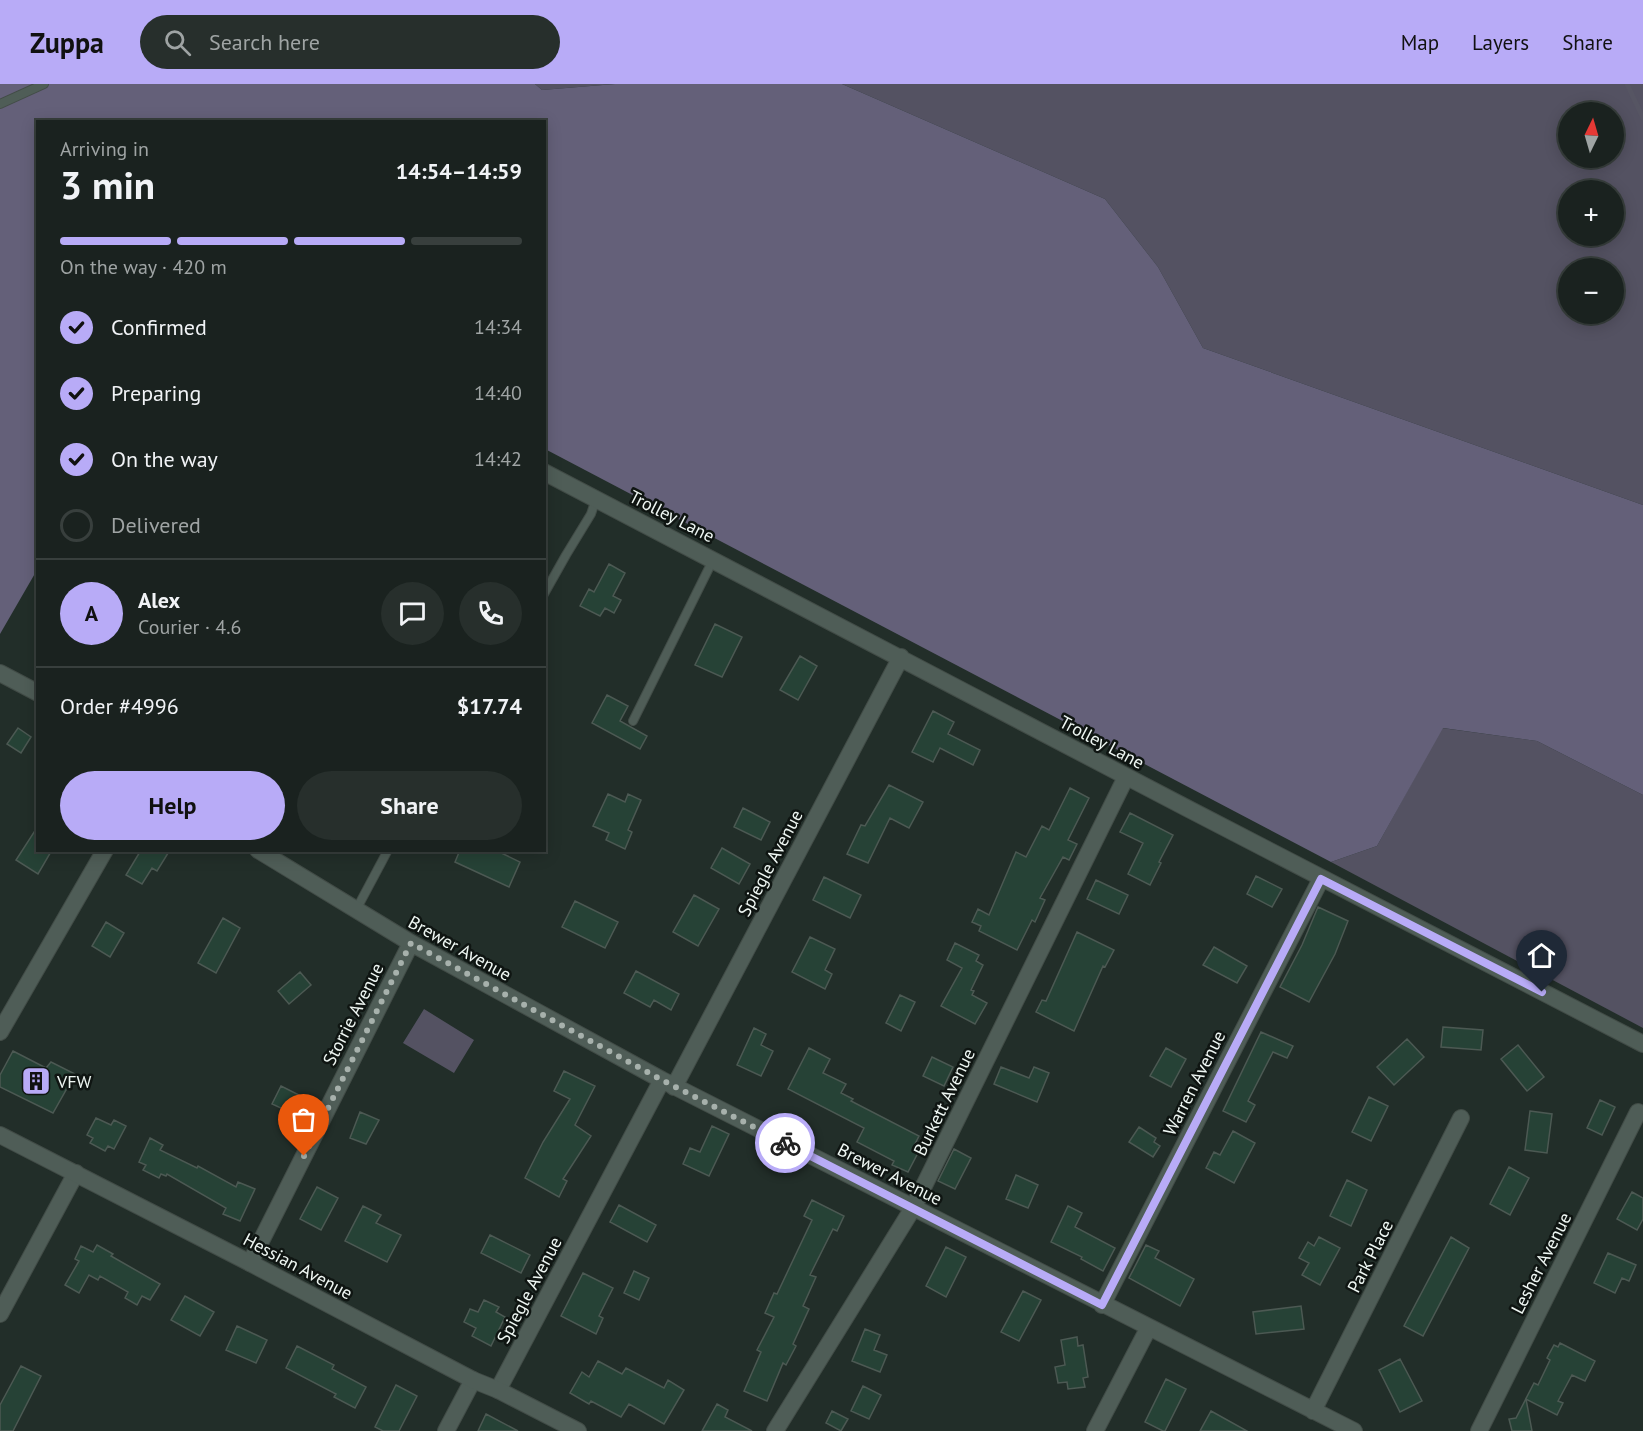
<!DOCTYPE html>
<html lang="en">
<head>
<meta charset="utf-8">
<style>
	body { margin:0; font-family:"PT Sans",sans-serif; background:#272f2c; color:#f1f3f6; height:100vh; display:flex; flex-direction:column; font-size:22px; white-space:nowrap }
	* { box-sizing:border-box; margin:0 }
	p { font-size:20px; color:#9fa4a4 }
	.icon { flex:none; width:33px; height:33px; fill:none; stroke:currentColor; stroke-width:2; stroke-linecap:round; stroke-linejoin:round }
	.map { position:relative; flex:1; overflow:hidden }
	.sheet { position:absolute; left:36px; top:36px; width:510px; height:732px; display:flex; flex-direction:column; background:#1a221f; border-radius:0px; box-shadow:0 3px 15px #0003,0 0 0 2px #383f3d }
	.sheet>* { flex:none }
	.needle { width:39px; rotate:5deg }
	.tools { position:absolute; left:1558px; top:18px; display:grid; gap:12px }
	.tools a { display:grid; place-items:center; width:66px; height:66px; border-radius:50%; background:#1a221f; box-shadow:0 3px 15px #0003,0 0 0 2px #383f3d; font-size:30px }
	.pin { position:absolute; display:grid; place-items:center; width:51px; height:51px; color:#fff; margin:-62px -26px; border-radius:50% 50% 50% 0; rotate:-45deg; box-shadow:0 0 6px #0007 }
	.pin .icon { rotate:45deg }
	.courier { position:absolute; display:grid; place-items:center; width:60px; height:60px; margin:-30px; border:4px solid #b8abf7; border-radius:50%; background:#fff; color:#222; box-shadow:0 2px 8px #0007 }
	.overview em { font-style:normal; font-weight:700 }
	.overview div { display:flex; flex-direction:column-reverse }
	.overview { display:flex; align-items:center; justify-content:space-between; height:102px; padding:0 24px }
	h1 { font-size:39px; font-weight:700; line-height:45px }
	.bar { display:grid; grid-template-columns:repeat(4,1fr); gap:9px 6px; align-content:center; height:72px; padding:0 24px }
	.bar i { height:8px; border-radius:4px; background:#383f3d }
	.bar .selected { background:#b8abf7 }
	.bar p { grid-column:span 4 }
	.line { display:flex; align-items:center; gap:15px; padding:0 24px; border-top:2px solid #383f3d }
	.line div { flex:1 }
	.round { display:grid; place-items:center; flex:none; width:63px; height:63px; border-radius:32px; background:#272f2c }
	ol { padding:0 24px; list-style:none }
	li { display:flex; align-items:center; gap:18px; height:66px }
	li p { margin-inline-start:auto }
	li .icon { padding:6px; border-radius:50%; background:#b8abf7; color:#111; stroke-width:4 }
	li:last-child { color:#9fa4a4 }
	li i { width:33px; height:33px; border:3px solid #383f3d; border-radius:50% }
	.action { display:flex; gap:12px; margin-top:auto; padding:12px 24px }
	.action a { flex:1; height:69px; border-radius:36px; background:#b8abf7; color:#111; font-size:24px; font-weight:700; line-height:69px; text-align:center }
	.action a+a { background:#272f2c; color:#f1f3f6 }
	header { display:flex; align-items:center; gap:36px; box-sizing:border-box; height:84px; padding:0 30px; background:#b8abf7; color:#111 }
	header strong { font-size:28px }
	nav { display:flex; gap:33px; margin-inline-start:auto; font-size:21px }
	.search { width:420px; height:54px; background:#272f2c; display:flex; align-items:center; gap:15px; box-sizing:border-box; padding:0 21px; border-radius:33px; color:#9fa4a4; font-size:22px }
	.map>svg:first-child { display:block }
	.green { fill:#545262; fill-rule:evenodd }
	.forest { fill:#646079 }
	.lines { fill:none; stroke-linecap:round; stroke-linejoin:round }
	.stream { stroke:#565563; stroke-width:5 }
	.building { fill:#264236; stroke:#4c5953; stroke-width:1.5 }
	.service-casing { stroke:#424c47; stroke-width:10 }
	.minor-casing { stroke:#424c47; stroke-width:18 }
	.secondary-casing { stroke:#424c47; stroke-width:18 }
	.service { stroke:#4f5d57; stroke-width:8 }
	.minor { stroke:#4f5d57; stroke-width:16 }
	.secondary { stroke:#4f5d57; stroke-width:16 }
	.done { stroke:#a7b1ac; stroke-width:6; stroke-dasharray:0 10.8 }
	.route { stroke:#b8abf7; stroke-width:8 }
	.labels { text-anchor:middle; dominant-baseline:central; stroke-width:5; stroke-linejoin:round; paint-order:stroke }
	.street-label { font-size:18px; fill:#eff7f3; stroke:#0f1512 }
	.poi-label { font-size:18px; fill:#eff7f3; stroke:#0f1512; text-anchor:start }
</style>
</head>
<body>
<header>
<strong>Zuppa</strong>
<div class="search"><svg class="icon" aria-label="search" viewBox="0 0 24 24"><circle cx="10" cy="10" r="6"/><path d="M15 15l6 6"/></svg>Search here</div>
<nav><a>Map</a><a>Layers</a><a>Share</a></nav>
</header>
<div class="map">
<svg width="1643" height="1347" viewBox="0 0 1643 1347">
	<rect width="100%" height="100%" fill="#222e29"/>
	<path class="green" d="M535,0h80l-73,6z
		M842,0h801v421l-440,-157 -45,-81 -53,-68zM1569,28h45v46h-45zM1569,106h45v46h-45zM1569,184h45v46h-45z
		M1442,644l95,13 106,54v233l-312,-166 46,-16z
		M424,925l50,31 -20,33 -51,-30z"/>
	<path class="forest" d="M0,0h535l7,6 73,-6h227l263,115 53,68 45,81 440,157v290l-106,-54 -94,-13 -66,118 -46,16 -786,-413 -1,-327h-506l-1,448 -37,64z"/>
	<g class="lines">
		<path class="stream" d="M1627,0l16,34"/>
	</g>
	<path class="building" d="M609,480l16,9 -12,23 8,4 -7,13 -9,-5 -5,8 -20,-10 9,-17 5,3z
		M715,540l27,13 -20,40 -27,-12z
		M800,572l17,10 -19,34 -18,-10z
		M607,611l21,11 -8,15 27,15 -7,13 -48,-26z
		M933,627l21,11 -6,12 32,16 -7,15 -33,-17 -7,14 -21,-10z
		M18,644l13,9 -10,16 -14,-9z
		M889,701l34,17 -14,26 -19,-10 -22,45 -21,-9 14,-29 4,1z
		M1070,704l19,10 -21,42 9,4 -8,16 -6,-3 -23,41 5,2 -10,22 -3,-2 -15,30 -38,-19 2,-5 -9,-4 6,-13 11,6 27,-63 10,5 16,-31 7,4z
		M608,710l17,8 3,-8 13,6 -13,30 4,2 -7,17 -19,-9 3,-7 -16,-7z
		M743,724l27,14 -9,18 -27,-13z
		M1130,729l43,22 -14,27 2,1 -11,22 -22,-11 15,-31 -23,-11z
		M38,742v24h14l-14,24 -22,-14z
		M722,764l28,16 -11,20 -28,-16z
		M141,766h29l-13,21 -5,-3 -10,16 -16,-9z
		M460,766h35l25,12 -11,25 -54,-25z
		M1256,792l26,13 -10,18 -25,-13z
		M824,793l37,18 -11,23 -37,-18z
		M1096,796l32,15 -9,19 -32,-15z
		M694,811l25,14 -21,37 -25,-14z
		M575,817l43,21 -13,26 -43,-21z
		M1318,823l30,14 -13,33 -26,48 -29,-15 22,-42z
		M223,834l17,10 -24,45 -18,-10z
		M106,838l18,11 -14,24 -18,-11z
		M1077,848l37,18 -9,17 -2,-1 -29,65 -38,-19 6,-12 4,1z
		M810,853l25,12 -10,21 7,4 -7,15 -33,-17z
		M955,859l24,12 -3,6 7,4 -12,25 3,1 -2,4 15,8 -12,21 -34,-18 21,-38 -15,-8z
		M1214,863l33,19 -10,17 -34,-18z
		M636,887l43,23 -8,16 -17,-10 -4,7 -26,-14z
		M300,888l11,13 -22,19 -11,-13z
		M900,911l15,7 -14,29 -15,-8z
		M1443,943l40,3 -2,20 -40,-3z
		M754,944l12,6 -5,11 12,6 -12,25 -24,-11z
		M1261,948l32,14 -6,12 -14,-6 -25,49 7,4 -9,17 -23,-11z
		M1407,955l17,18 -30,28 -17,-18z
		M1518,961l26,32 -17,14 -26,-32z
		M809,964l21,11 -7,14 23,11 -5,9 12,6 -2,2 68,35 -4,8 6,3 -13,25 -16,-7 2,-4 -37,-19 7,-14 -76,-39z
		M1166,964l20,11 -15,28 -21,-11z
		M13,967l33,17 5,-6 24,12 -22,39 -53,-26v-12z
		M932,973l21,10 -9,19 -21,-10z
		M1001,983l28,11 5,-11 15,6 -12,29 -43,-18z
		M564,987l31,15 -20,39 16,11 -28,43 4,2 -8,16 -34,-19 18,-36 27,-43 -16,-8z
		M281,1002l24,12 -9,17 -24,-11z
		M1369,1013l19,9 -17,35 -19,-9z
		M1600,1016l15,7 -13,28 -15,-7z
		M1530,1027l22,3 -5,39 -22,-3z
		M360,1028l19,8 -13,24 -16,-6z
		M96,1034l15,7 3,-5 12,6 -12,23 -6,-3 -3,5 -15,-8 3,-5 -6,-3z
		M712,1042l17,8 -20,42 -26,-12 7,-16 10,4z
		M1139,1043l17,11 -2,4 6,4 -7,11 -24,-15z
		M1233,1047l22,12 -21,40 -28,-15 8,-16 6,3z
		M150,1054l13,7 -3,5 37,18 1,-2 38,21 2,-5 17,7 -15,32 -17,-7 3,-6 -59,-34 -1,2 -5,-2 -2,4 -16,-8 3,-5 -7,-3z
		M954,1065l17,9 -16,31 -17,-8z
		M1509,1083l20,11 -19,37 -20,-11z
		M1016,1091l22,10 -10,23 -22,-9z
		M1347,1096l20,10 -16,36 -21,-10z
		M317,1103l21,11 -17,32 -21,-11z
		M1632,1108l11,6v21l-6,11 -20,-11z
		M812,1116l32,16 -7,15 -4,-2 -23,46 6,2 -13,29 6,3 -16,35 3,2 -10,19 -3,-2 -16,38 -23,-10 17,-39 -4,-2 17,-33 -9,-4 9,-20 3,1 35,-74 -8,-4z
		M619,1121l37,20 -9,17 -37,-20z
		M363,1122l18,9 -5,8 25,12 -14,27 -42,-21z
		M1068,1122l14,7 -7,14 40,21 -12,23 -22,-12 1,-2 -31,-15z
		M490,1151l40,20 -9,18 -40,-20z
		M1319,1153l21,11 -20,37 -18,-10 7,-12 -10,-5 9,-16 6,4z
		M1451,1153l18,11 -46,88 -19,-10z
		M97,1161l16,9 -2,2 49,28 -10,16 -8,-4 -5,9 -12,-7 3,-6 -28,-16 -2,4 -9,-5 -10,18 -14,-8 14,-24 -4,-2 6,-13 12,6z
		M1146,1161l13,6 -4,7 39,21 -14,27 -51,-28z
		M946,1163l20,10 -20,40 -20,-11z
		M1608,1169l28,12 -7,16 -7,-3 -7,15 -21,-10z
		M634,1187l15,7 -10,22 -15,-7z
		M583,1189l30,15 -14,28 4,2 -7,16 -35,-18z
		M1023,1207l18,9 -22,41 -18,-9z
		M185,1212l29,16 -14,24 -29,-16z
		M484,1216l15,7 -3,5 9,5 -14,29 -19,-10 4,-8 -12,-6 6,-13 8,3z
		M1301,1222l3,23 -48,5 -3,-22z
		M237,1242l30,14 -11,23 -30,-13z
		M865,1245l15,6 -6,15 13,5 -7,17 -28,-11z
		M1077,1253l1,9 5,-1 5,32 -5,1 2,9 -17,2 -1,-7 -9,1 -3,-16 10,-2 -4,-25z
		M1560,1259l35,18 -10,20 -13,-6 -14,26 5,2 -6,12 -31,-16 6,32h-20l-3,-12 7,-1 18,-35 4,2 12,-25 -3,-2 7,-13 4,2z
		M297,1262l37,19 -2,4 34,18 -11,21 -21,-11 2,-3 -50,-26z
		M1400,1275l22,42 -22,11 -21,-42z
		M598,1277l24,13 4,-6 38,20 4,-8 16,10 -20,34 -35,-20 -8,13 -30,-16 -2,3 -19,-11 12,-21 7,5z
		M21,1282l20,10 -28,55h-13v-26z
		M1166,1295l20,10 -21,42h-2l-18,-9z
		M396,1301l21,11 -18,35h-16l-8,-4z
		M863,1302l18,9 -12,24 -18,-8z
		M717,1320l11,6 -3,7 27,14h-50z
		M832,1327l16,8 -7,12 -15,-8z
		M1211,1327l36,20h-47z
		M486,1330l32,17h-40z"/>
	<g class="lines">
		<g class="service-casing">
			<path id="service" d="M0,20l44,-20
				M544,510l22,-39 25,-41 5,-15
				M633,637l80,-161
				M356,826l32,-60"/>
		</g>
		<g class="minor-casing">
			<path id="minor" d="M544,388c367,191 731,384 1099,572
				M0,589l38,20
				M258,766l153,93 251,137 692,351
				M0,948l105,-182
				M674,1003l227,-430
				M250,1179l161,-320
				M1102,1221l219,-426
				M0,1230l76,-141
				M498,1306l164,-310
				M1313,1327l148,-293
				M446,1347l27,-51
				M775,1347l138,-223 213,-431
				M1095,1347l54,-104
				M1479,1347l159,-319"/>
		</g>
		<g class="secondary-casing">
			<path id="secondary" d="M0,1051l250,128 223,117 25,10 80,41"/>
		</g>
		<use href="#service" class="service"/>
		<use href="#minor" class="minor"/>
		<use href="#secondary" class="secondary"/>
	</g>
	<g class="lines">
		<path class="done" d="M304,1072l107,-213 251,137 123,63"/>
		<path class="route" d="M785,1059l317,162 219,-426 221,113"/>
	</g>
	<defs>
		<g id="building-square" transform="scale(1.5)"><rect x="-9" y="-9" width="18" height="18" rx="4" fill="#b8abf7" stroke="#0f1512"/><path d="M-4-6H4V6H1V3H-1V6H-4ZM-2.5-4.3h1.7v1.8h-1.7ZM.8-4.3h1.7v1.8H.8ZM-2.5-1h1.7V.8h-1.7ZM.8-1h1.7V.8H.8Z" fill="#111"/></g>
	</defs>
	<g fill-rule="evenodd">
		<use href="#building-square" x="36" y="997"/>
	</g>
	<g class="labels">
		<g class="street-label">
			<text transform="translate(672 432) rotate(27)">Trolley Lane</text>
			<text transform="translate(1102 658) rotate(28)">Trolley Lane</text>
			<text transform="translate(770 779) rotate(-62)">Spiegle Avenue</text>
			<text transform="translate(460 864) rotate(29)">Brewer Avenue</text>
			<text transform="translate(353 930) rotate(-63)">Storrie Avenue</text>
			<text transform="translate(1194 999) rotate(-63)">Warren Avenue</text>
			<text transform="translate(944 1018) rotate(-64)">Burkett Avenue</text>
			<text transform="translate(890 1090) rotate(27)">Brewer Avenue</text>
			<text transform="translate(1370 1172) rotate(-63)">Park Place</text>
			<text transform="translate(1541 1179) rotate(-63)">Lesher Avenue</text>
			<text transform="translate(298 1182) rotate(28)">Hessian Avenue</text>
			<text transform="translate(529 1206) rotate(-62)">Spiegle Avenue</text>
		</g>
		<g class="poi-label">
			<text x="57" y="997">VFW</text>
		</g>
	</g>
</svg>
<div class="tools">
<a><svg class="needle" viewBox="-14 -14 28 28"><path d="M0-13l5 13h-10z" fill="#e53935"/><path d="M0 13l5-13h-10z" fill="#9fa4a4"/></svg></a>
<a>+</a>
<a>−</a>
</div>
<div class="pin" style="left:304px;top:1072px;background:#ea580c"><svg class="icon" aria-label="bag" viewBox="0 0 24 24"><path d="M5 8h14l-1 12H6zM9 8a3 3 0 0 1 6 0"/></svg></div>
<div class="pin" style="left:1542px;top:908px;background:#1f2937"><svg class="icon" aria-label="home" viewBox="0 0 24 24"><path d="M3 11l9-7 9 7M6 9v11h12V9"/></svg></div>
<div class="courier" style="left:785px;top:1059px"><svg class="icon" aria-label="bike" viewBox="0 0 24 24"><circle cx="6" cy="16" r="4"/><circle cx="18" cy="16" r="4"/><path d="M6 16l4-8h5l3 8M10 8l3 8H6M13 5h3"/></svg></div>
<section class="sheet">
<div class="overview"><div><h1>3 min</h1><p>Arriving in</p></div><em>14:54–14:59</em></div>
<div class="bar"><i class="selected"></i><i class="selected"></i><i class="selected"></i><i></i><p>On the way · 420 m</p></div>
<ol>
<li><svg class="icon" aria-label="check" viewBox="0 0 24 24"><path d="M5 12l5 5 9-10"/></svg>Confirmed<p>14:34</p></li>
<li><svg class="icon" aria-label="check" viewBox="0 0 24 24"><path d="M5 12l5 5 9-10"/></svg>Preparing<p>14:40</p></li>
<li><svg class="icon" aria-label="check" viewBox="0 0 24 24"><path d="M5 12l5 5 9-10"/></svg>On the way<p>14:42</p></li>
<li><i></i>Delivered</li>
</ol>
<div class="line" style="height:108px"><b class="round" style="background:#b8abf7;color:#111">A</b><div><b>Alex</b><p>Courier · 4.6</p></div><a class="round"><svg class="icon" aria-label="chat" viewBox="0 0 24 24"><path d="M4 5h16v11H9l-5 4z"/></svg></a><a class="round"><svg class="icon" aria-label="phone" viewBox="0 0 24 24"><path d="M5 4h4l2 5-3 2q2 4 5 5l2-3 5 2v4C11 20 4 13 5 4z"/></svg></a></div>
<div class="line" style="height:78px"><div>Order #4996</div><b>$17.74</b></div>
<div class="action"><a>Help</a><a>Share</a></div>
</section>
</div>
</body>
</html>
